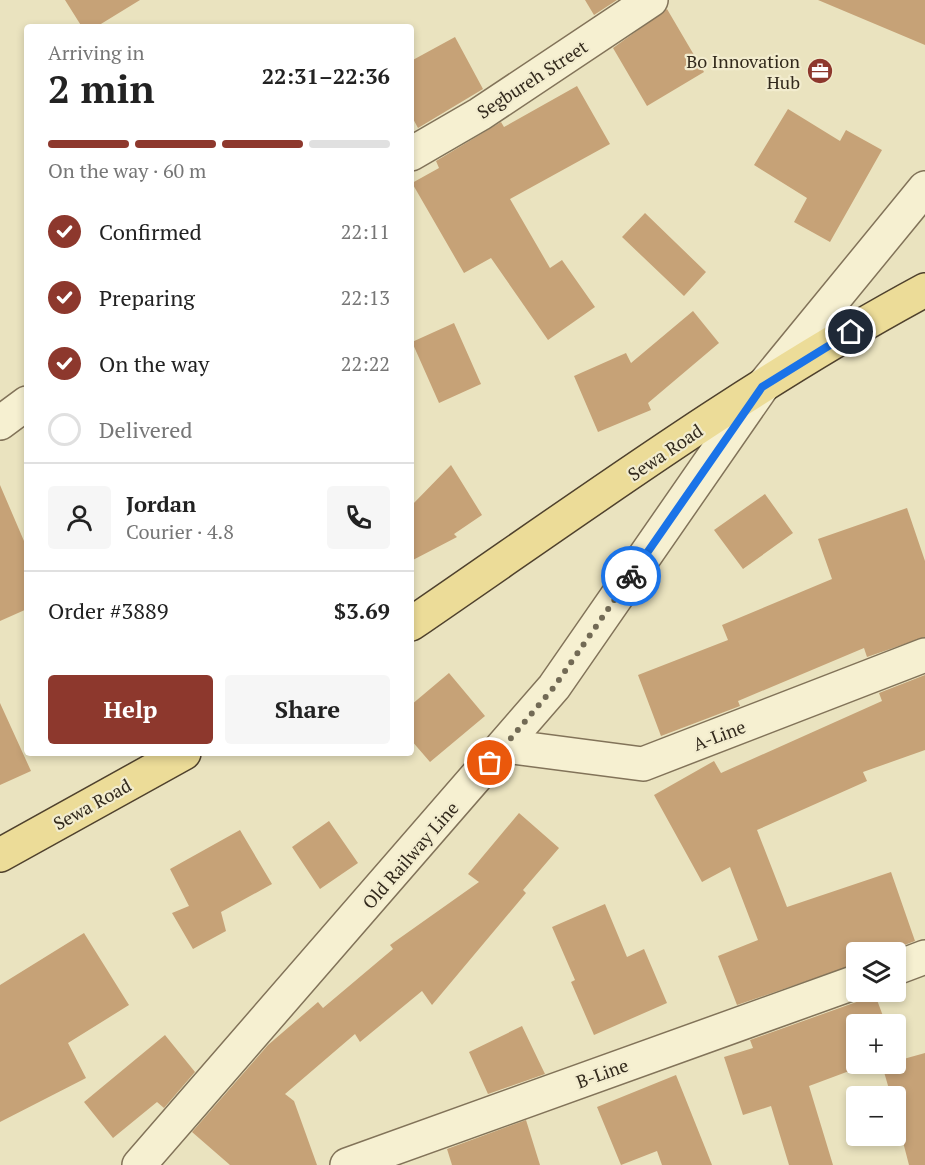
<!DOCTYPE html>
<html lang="en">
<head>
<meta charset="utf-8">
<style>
	body { margin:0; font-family:"PT Serif",serif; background:#f6f6f6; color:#222; height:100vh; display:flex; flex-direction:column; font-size:22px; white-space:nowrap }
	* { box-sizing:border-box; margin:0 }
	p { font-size:20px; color:#767676 }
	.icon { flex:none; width:33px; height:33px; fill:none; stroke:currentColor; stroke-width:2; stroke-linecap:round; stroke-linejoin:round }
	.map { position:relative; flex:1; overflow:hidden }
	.drawer { position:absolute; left:24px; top:24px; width:390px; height:732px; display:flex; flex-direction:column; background:#fff; border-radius:6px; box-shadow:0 3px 9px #0003 }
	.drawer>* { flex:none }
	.buttons { position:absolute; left:846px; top:942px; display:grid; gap:12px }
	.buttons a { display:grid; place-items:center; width:60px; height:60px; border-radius:6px; background:#fff; box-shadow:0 3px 9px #0003; font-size:30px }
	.pin { position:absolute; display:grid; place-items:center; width:51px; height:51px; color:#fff; margin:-26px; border:3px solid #fff; border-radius:50%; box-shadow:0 2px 6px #0007 }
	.courier { position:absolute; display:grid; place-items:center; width:60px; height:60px; margin:-30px; border:4px solid #1a73e8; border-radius:50%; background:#fff; color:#222; box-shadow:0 2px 8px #0007 }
	.summary em { font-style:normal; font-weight:700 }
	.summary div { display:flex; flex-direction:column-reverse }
	.summary { display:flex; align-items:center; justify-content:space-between; height:102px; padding:0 24px }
	h1 { font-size:39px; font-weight:700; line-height:45px }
	.bar { display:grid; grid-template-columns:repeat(4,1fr); gap:9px 6px; align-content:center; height:72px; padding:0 24px }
	.bar i { height:8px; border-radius:4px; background:#e0e0e0 }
	.bar .active { background:#8d382d }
	.bar p { grid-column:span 4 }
	.line { display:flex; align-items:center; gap:15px; padding:0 24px; border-top:2px solid #e0e0e0 }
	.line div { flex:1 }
	.round { display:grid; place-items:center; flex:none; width:63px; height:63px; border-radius:6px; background:#f6f6f6 }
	ol { padding:0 24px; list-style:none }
	li { display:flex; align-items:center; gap:18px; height:66px }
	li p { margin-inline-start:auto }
	li .icon { padding:6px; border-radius:50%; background:#8d382d; color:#fff; stroke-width:4 }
	li:last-child { color:#767676 }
	li i { width:33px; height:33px; border:3px solid #e0e0e0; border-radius:50% }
	.primary-button { display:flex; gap:12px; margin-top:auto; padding:12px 24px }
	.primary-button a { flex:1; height:69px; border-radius:6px; background:#8d382d; color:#fff; font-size:24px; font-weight:700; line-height:69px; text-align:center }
	.primary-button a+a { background:#f6f6f6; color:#222 }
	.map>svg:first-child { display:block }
	.building { fill:#c6a277 }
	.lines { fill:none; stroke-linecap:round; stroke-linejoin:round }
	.minor-casing { stroke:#827359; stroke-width:36 }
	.major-casing { stroke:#4f412d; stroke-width:36 }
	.minor { stroke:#f6f0d1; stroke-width:33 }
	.major { stroke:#ecdc98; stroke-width:33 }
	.done { stroke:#726a55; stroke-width:6; stroke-dasharray:0 10.8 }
	.route { stroke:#1a73e8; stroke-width:8 }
	.labels { text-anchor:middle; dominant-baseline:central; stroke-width:4.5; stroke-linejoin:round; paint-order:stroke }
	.poi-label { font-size:18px; fill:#32291c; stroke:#f2ecce; text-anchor:end }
	.street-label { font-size:18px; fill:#32291c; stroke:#f2ecce }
</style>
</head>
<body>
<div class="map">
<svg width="925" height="1165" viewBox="0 0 925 1165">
	<rect width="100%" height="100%" fill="#eae3bf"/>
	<path class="building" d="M65,0h75l-44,27h-14z
		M585,0h32l-23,15z
		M818,0h107v45z
		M667,9l37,63 -57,34 -34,-58z
		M455,37l28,52 -65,39 -7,-13v-54z
		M577,86l33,58 -100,55 40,69 12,-8 33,47 -47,33 -57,-82 -27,15 -52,-90 27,-15 -3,-7 65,-39 3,5z
		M788,109l52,32 6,-11 36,20 -52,92 -36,-20 13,-24 -53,-33z
		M645,213l61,59 -22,24 -62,-59z
		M693,311l26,32 -71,60 3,7 -53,22 -24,-56 52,-23 5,10z
		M454,323l27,61 -42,19 -27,-61z
		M451,465l31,50 -28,19 3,3 -46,24v-55z
		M0,485l27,63v61l-27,12z
		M765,494l28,39 -50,36 -29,-39z
		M907,508l18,53v76l-58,20 -3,-9 -126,53 2,5 -79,30 -23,-61 90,-35 -6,-15 110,-46 -14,-40z
		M449,673l36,43 -55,46 -19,-22v-35z
		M925,675v75l-62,22 4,9 -110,49 30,77 104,-35 24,69 -29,11h-30v12l-119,41 -19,-49 40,-16 -28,-73 -28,15 -48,-87 60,-34 7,12 161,-72 -3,-8z
		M0,703l31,68 -31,14z
		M519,813l40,35 -36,42 3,3 -94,112 -10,-14 -62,51 -5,-8 -70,60 9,7 23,64h-87l-38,-33 76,-87 50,-43 5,6 70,-59 -3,-4 89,-63 -11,-8z
		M329,821l29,42 -38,26 -28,-42z
		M240,830l32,54 -51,28 5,19 -33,18 -21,-36 17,-7 -19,-37z
		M605,904l22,53 17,-8 23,54 -73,32 -23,-53 4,-2 -23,-53z
		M84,933l45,72 -61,38 18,35 -86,44v-137z
		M872,992h2l12,32h-30v40h12l-59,22 24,79h-44l-18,-59 -28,9 -19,-58 29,-9 -3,-8 112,-40z
		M522,1026l23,48 -57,20 -19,-42z
		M165,1035l30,37 -31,36 -7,-6 -44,36 -29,-36z
		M925,1053v112h-16l-13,-50v-19h-5l-9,-31z
		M676,1075l36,90h-50l-5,-14 -36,14 -24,-58z
		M526,1120l14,45h-88l-5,-16z"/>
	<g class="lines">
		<g class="minor-casing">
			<path id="minor" d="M411,154l69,-40 171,-114
				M0,423l27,-20
				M505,746l138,18 282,-109
				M896,968l29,-11
				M139,1165l415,-478 208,-300 163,-199
				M347,1165l509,-183"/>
		</g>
		<g class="major-casing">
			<path id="major" d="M411,624c168,-115 334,-237 514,-334
				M0,855l184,-102"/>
		</g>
		<use href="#minor" class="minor"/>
		<use href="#major" class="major"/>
	</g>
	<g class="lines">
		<path class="done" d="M490,763l64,-76 77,-111"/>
		<path class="route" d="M631,576l131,-189 89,-55"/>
	</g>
	<defs>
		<g id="office-disc" transform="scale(1.35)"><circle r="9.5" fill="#8d382d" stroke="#f2ecce"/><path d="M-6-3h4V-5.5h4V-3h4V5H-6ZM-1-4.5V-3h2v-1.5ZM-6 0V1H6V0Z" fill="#fff"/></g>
	</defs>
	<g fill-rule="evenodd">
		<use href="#office-disc" x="820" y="71"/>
	</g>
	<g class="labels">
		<g class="poi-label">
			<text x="800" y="61">Bo Innovation<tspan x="800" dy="21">Hub</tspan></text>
		</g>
		<g class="street-label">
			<text transform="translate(532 79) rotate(-33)">Segbureh Street</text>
			<text transform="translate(665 452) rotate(-34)">Sewa Road</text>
			<text transform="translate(719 735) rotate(-21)">A-Line</text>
			<text transform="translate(92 804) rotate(-29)">Sewa Road</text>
			<text transform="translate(410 855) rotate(-49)">Old Railway Line</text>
			<text transform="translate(602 1073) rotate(-20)">B-Line</text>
		</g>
	</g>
</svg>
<div class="buttons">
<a><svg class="icon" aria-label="layers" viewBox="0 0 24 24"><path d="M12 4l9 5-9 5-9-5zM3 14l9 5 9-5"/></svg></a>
<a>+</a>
<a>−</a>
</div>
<div class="pin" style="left:490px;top:763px;background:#ea580c"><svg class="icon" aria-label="bag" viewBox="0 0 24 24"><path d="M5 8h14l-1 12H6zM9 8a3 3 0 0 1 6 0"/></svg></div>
<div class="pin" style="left:851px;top:332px;background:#1f2937"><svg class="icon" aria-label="home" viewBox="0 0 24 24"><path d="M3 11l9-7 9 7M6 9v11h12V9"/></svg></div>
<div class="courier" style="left:631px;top:576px"><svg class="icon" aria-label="bike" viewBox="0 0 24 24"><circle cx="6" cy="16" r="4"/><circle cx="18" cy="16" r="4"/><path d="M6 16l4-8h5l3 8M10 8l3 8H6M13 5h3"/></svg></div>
<section class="drawer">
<div class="summary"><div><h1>2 min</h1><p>Arriving in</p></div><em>22:31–22:36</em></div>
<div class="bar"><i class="active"></i><i class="active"></i><i class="active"></i><i></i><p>On the way · 60 m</p></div>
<ol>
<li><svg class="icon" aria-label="check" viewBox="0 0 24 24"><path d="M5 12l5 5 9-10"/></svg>Confirmed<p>22:11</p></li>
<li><svg class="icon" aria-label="check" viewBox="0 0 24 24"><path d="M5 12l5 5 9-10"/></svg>Preparing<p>22:13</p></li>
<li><svg class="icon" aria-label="check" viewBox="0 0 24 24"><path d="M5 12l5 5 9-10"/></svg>On the way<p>22:22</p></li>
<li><i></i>Delivered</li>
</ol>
<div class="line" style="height:108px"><a class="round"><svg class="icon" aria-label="person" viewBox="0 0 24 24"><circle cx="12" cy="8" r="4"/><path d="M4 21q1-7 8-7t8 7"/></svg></a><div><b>Jordan</b><p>Courier · 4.8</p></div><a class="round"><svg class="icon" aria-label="phone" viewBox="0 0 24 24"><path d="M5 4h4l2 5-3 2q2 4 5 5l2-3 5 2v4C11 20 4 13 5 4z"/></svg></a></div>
<div class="line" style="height:78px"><div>Order #3889</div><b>$3.69</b></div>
<div class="primary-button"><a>Help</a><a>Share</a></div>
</section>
</div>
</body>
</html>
